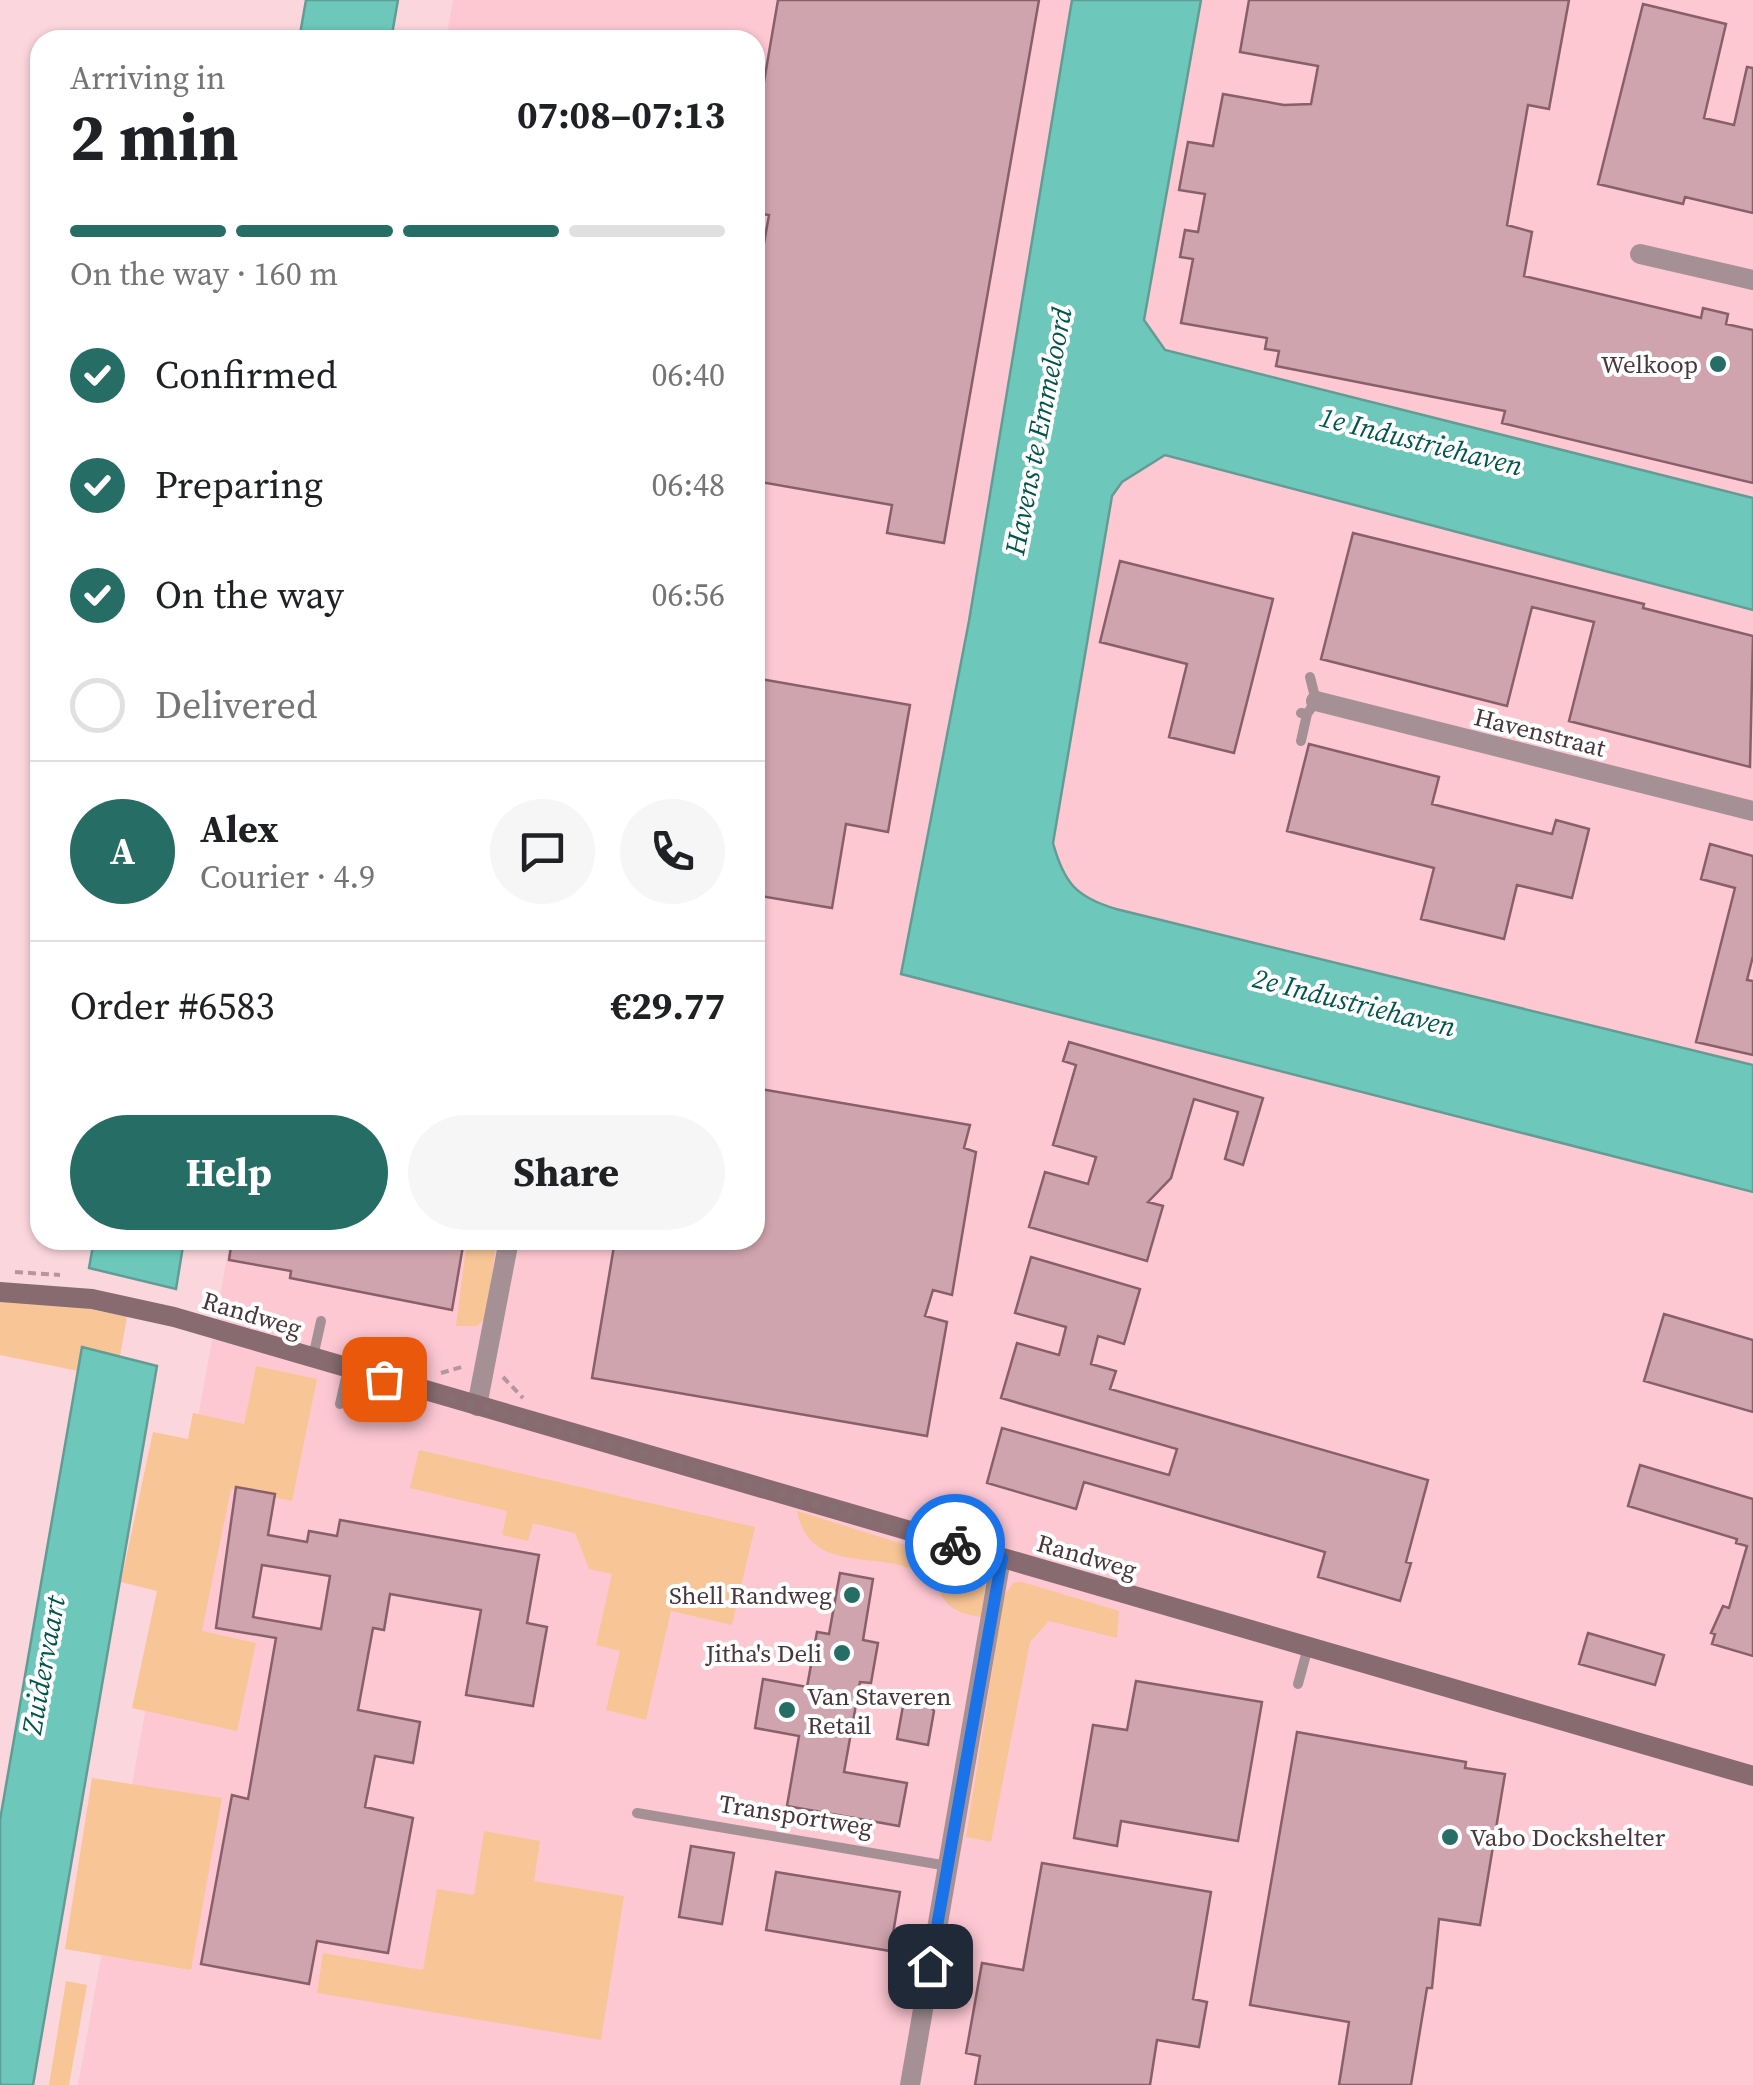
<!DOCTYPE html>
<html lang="en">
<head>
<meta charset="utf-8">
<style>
	body { margin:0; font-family:"Source Serif 4",serif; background:#f6f6f6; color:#202124; height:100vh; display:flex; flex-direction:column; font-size:38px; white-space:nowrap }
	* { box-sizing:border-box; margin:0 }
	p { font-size:32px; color:#757577 }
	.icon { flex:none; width:55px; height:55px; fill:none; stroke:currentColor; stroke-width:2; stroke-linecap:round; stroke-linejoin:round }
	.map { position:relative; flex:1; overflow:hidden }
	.panel { position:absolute; left:30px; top:30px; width:735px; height:1220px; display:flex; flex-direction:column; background:#fff; border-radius:30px; box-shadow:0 2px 8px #0004 }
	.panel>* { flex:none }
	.pin { position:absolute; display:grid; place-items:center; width:85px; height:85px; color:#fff; margin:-42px; border-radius:20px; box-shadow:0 5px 15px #0006 }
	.courier { position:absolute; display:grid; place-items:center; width:100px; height:100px; margin:-50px; border:8px solid #1a73e8; border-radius:50%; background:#fff; color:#222; box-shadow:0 2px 12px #0007 }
	.overview em { font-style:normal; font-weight:700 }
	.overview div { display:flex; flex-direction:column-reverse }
	.overview { display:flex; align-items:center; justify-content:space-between; height:170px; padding:0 40px }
	h1 { font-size:65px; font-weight:700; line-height:75px }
	.bar { display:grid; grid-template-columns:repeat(4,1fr); gap:15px 10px; align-content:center; height:120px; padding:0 40px }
	.bar i { height:12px; border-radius:8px; background:#e0e0e0 }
	.bar .on { background:#256d65 }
	.bar p { grid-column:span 4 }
	.line { display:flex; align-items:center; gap:25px; padding:0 40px; border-top:2px solid #e0e0e0 }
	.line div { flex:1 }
	.round { display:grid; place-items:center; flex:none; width:105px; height:105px; border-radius:52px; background:#f6f6f6 }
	ol { padding:0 40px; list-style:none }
	li { display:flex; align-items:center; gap:30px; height:110px }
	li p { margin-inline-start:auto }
	li .icon { padding:10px; border-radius:50%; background:#256d65; color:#fff; stroke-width:4 }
	li:last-child { color:#757577 }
	li i { width:55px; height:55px; border:5px solid #e0e0e0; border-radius:50% }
	.cta { display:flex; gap:20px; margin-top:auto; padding:20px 40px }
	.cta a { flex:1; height:115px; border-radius:60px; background:#256d65; color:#fff; font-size:40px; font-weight:700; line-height:115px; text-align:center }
	.cta a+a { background:#f6f6f6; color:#202124 }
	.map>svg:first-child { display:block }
	.built { fill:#fec8d3 }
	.green { fill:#f8c596 }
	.water { fill:#6dc8bb; stroke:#629c94; stroke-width:2.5 }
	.building { fill:#d0a4ae; stroke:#876069; stroke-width:2.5; fill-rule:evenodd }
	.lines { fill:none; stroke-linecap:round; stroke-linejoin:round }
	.path { stroke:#b4969c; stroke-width:4; stroke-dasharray:8 5; stroke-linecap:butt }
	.lane { stroke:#a59195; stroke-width:10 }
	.street { stroke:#a59195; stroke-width:20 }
	.secondary { stroke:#876b71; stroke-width:20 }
	.done { stroke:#876e73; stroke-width:10; stroke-dasharray:0 18 }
	.route { stroke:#1a73e8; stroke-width:12 }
	.poi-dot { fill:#256d65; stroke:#fff; stroke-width:4 }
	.labels { text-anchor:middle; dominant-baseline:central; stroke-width:8; stroke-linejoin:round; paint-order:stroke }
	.poi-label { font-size:25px; fill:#49363a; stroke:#fff; text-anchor:end }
	.street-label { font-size:25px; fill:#49363a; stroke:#fff }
	.water-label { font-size:28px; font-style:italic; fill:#00554d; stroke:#fff }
</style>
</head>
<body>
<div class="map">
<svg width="1753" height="2085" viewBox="0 0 1753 2085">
	<rect width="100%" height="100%" fill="#fbd6dd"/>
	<path class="built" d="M453,0h1300v2085h-1675l152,-845h525v-1200h-309z"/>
	<path class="green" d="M467,1240h30l-12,79 -8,7h-21z
		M0,1301l61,2 66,14 -7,39 -37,-9 -5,24 -78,-16z
		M256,1366l61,13 -25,122 -61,-12 -29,142 54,12 -19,88 -105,-23 25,-117 -36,-9 32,-150 35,7 5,-26 51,11z
		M419,1450l336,77 -23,98 -61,-14 -25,109 -40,-10 14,-59 -24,-6 16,-71 -23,-5 -14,-36 -42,-10 -5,18 -26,-6 5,-24 -97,-23z
		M797,1511l186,58 3,11 -5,37c-47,-7 -31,-26 -61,-44 -43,-24 -110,3 -123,-62z
		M1022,1582l97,29 -2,27 -68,-17 -19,21 -39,200 -25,-5 38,-241 9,-13z
		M92,1778l130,20 -31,172 -126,-21z
		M484,1831l56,10 -6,40 90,15 -23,144 -284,-47 6,-40 100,17 14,-81 37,6z
		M66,1981l21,4 -18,100h-20z"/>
	<path class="water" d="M306,0h92l-7,40h-92z
		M1072,0h129l-57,320 21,30 588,148v112l-588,-155 -43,27 -10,14 -59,347c11,40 23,54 63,66l637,156v127l-852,-218 68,-353z
		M94,1240h90l-8,49 -87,-21z
		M82,1347l75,19 -124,719h-33v-265z"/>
	<path class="building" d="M778,0h261l-95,543 -57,-10 5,-28 -137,-24v-187l14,-79 -14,-2v-79z
		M1249,0h320l-20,109 -21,-4 -21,120 25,7 -8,44 177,42 2,-10 25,6 -2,10 27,6v153l-251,-60 3,-12 -229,-45 3,-15 -14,-2 2,-11 -86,-15 12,-64 -13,-2 5,-27 13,2 7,-38 -26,-4 9,-48 25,4 10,-52 61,11 27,-1 7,-38 -78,-14z
		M1643,4l83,20 -22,94 30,7 13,-58 6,1v145l-68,-16 -2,7 -85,-20z
		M1353,533l291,71 -1,4 110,28 -3,131 -181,-46 25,-99 -62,-15 -25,99 -186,-47z
		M1120,561l153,38 -39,154 -65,-16 18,-73 -87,-22z
		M755,678l155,27 -22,127 -42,-8 -14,84 -77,-13z
		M1309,744l130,33 -7,27 120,30 4,-14 33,9 -17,69 -55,-13 -13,54 -83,-20 13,-51 -147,-37z
		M1710,844l43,12v100l-6,24 6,1v74l-57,-13 39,-154 -34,-9z
		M1069,1042l194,56 -20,67 -18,-6 13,-47 -44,-13 -23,79 -23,24 15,4 -16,55 -118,-34 16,-55 43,12 8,-27 -43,-12 23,-80 -13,-4z
		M755,1088l215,37 -6,23 12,4 -24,143 -19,-5 -8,26 22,6 -20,114 -335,-58 23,-138h140z
		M232,1240h232l-12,70 -162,-32 1,-7 -62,-11z
		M1031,1257l109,32 -16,55 -26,-8 -7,28 25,7 -6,18 318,91 -22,82 5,1 -11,38 -82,-24 7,-25 -241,-70 -8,27 -89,-26 15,-55 167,47 8,-26 -176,-51 16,-55 42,12 7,-28 -51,-14z
		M1664,1314l89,26v72l-109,-31z
		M1640,1465l113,34v157l-41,-12 3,-10 -4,-1 12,-27 6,2 18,-62 -11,-3 1,-4 -109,-33z
		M236,1487l39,7 -7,41 39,7 2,-11 28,5 3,-16 199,35 -12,68 20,4 -14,79 -67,-11 15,-85 -91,-16 -6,36 -11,-2 -15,82 62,12 -7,41 -38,-7 -10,51 48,11 -25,135 -71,-12 -8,43 -108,-20 31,-169 16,4 28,-161 -60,-10zM262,1565l68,11 -9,53 -68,-12z
		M840,1573l33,6 -10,61 15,3 -7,40 -11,-1 -16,90 63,11 -8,43 -112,-20 12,-70 -44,-8 8,-49 44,8 10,-55 12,2z
		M1588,1633l76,22 -9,30 -76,-21z
		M1136,1681l126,21 -24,139 -117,-20 -4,25 -43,-8 19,-113 34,5z
		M916,1698l9,1 9,12 -6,34 -31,-6 6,-33z
		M1297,1732l169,30 -1,6 40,6 -25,151 -41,-6 -7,69h-5l-16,97h-72l10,-63 -99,-17z
		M691,1846l43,7 -12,71 -43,-7z
		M1042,1863l169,29 -18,107 14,3 -8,45 -42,-7 -7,45h-175l5,-29 -14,-3 16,-90 41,7z
		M776,1872l124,20 -10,59 -124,-21z"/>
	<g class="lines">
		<path class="path" d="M15,1272l45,3
			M441,1373l24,-7
			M503,1377l20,21"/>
		<path class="lane" d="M1301,713l6,1 9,-13 -6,-24
			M1301,741l6,-27
			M313,1357l8,-36
			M340,1404l8,-35
			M1298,1684l10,-37
			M637,1813l311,53"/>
		<path class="street" d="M1640,254l113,26
			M1316,701l437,110
			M477,1406l32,-166
			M910,2085l91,-527"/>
		<path class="secondary" d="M0,1292l92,7 82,18 1579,459"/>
	</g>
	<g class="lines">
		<path class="done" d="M384,1379l571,165"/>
		<path class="route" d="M930,1966l72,-408 -47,-14"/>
	</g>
	<g class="poi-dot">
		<circle cx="1718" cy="364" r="10"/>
		<circle cx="852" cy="1595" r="10"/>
		<circle cx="842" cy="1653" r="10"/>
		<circle cx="787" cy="1710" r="10"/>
		<circle cx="1450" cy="1837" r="10"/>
	</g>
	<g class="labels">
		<g class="poi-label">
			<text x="1698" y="364">Welkoop</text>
			<text x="832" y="1595">Shell Randweg</text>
			<text x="822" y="1653">Jitha's Deli</text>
			<text x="807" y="1696" text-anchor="start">Van Staveren<tspan x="807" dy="29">Retail</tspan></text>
			<text x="1470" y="1837" text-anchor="start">Vabo Dockshelter</text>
		</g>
		<g class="street-label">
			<text transform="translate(1540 732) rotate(14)">Havenstraat</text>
			<text transform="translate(252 1314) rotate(17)">Randweg</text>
			<text transform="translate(1087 1556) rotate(16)">Randweg</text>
			<text transform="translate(796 1815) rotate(9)">Transportweg</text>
		</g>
		<g class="water-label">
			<text transform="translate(1038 431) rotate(-79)">Havens te Emmeloord</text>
			<text transform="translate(1421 441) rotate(14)">1e Industriehaven</text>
			<text transform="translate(1354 1002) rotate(14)">2e Industriehaven</text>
			<text transform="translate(43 1665) rotate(-80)">Zuidervaart</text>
		</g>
	</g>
</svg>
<div class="pin" style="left:384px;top:1379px;background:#ea580c"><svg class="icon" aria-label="bag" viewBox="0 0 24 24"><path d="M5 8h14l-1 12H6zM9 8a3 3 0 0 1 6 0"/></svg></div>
<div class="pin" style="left:930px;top:1966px;background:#1f2937"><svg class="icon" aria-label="home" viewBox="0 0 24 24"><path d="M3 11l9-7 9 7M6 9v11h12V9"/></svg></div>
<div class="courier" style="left:955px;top:1544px"><svg class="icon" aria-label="bike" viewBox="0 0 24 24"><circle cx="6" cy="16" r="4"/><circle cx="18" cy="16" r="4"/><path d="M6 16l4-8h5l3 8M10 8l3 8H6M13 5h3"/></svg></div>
<section class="panel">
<div class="overview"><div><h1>2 min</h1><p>Arriving in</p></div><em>07:08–07:13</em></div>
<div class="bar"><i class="on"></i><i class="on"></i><i class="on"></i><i></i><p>On the way · 160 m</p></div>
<ol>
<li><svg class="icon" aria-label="check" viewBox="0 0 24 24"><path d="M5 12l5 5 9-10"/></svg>Confirmed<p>06:40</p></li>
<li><svg class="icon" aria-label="check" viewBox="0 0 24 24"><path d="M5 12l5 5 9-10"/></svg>Preparing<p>06:48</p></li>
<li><svg class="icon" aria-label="check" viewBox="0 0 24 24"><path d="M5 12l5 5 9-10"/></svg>On the way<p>06:56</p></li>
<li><i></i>Delivered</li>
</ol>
<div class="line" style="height:180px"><b class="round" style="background:#256d65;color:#fff">A</b><div><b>Alex</b><p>Courier · 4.9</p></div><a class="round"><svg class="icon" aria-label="chat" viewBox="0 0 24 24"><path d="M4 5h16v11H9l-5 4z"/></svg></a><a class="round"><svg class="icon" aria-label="phone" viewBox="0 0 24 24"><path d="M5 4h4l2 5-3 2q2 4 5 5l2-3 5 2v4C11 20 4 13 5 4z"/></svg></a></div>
<div class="line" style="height:130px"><div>Order #6583</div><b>€29.77</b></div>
<div class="cta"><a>Help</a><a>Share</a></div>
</section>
</div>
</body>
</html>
